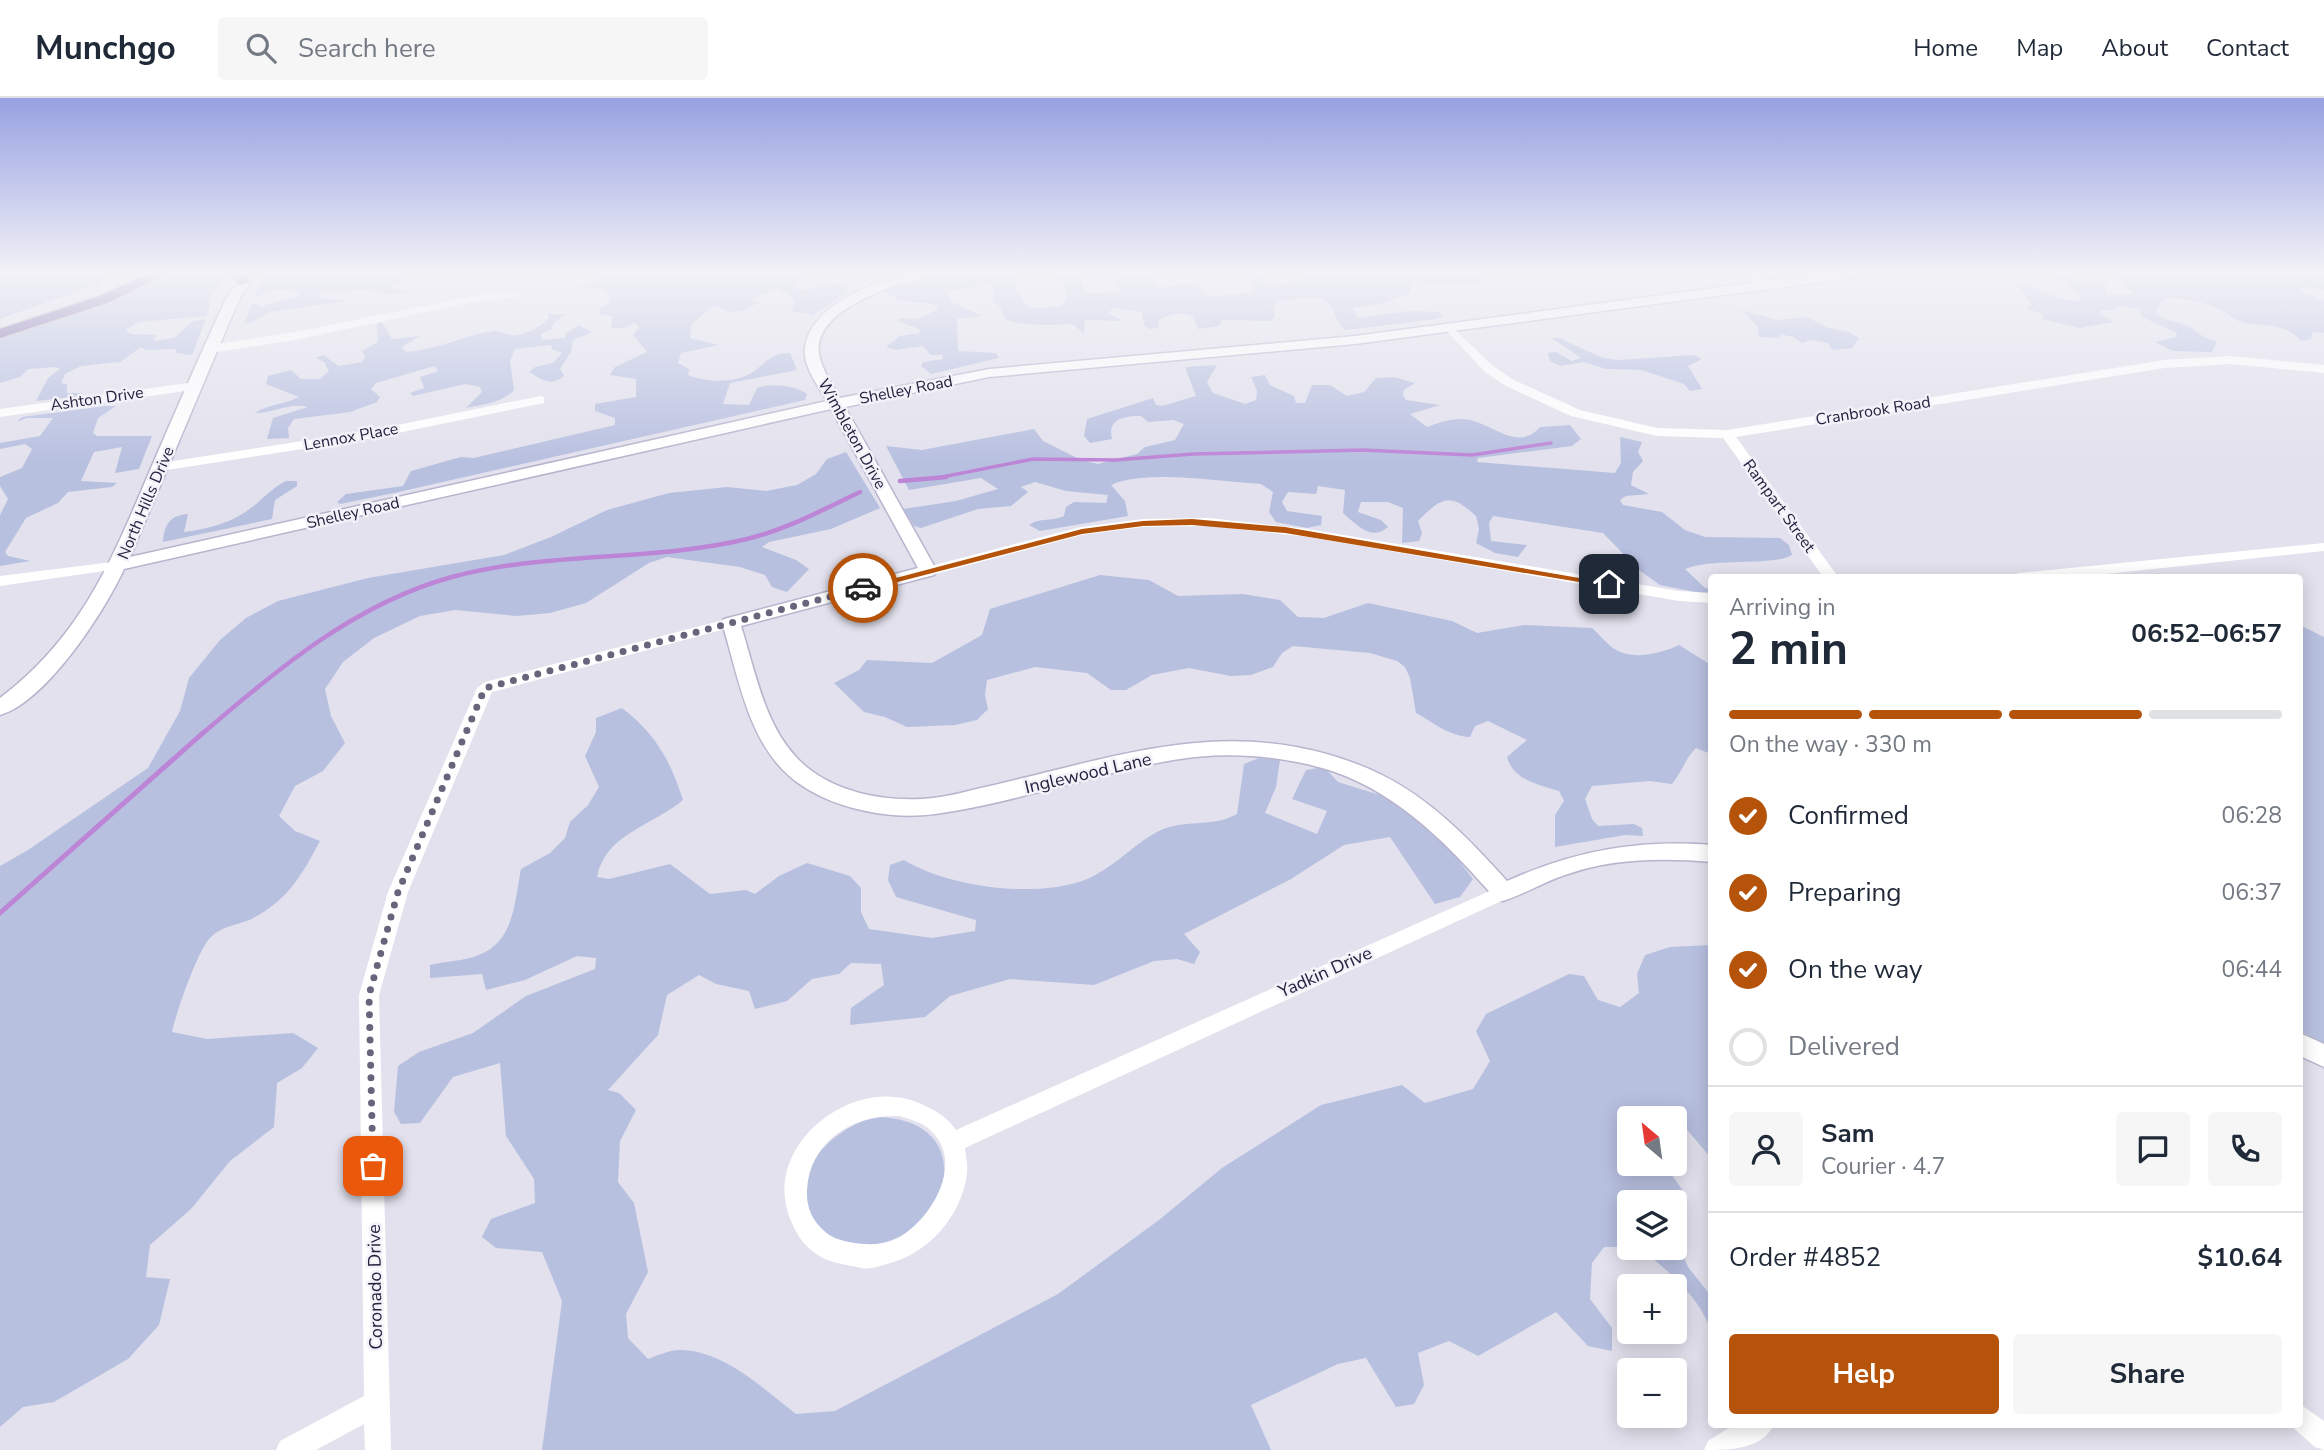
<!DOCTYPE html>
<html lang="en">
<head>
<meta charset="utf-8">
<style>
	body { margin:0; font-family:"Nunito Sans",sans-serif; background:#f6f6f7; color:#1f2937; height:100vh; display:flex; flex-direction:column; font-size:26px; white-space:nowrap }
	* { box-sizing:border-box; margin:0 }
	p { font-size:23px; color:#747a83 }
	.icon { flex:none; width:38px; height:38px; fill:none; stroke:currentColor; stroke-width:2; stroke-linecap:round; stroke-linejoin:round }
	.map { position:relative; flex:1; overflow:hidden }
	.side { position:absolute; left:1708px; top:476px; width:595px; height:854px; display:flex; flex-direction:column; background:#fff; border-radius:7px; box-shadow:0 4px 18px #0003 }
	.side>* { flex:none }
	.needle { width:46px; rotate:331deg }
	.fabs { position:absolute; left:1617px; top:1008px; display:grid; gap:14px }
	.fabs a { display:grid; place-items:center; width:70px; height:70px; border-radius:7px; background:#fff; box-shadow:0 4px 18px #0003; font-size:35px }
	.pin { position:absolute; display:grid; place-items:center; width:60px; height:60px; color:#fff; margin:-30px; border-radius:14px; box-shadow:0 4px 10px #0006 }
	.courier { position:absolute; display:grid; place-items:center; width:70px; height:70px; margin:-35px; border:5px solid #b45309; border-radius:50%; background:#fff; color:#222; box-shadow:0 2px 9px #0007 }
	.overview em { font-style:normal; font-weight:700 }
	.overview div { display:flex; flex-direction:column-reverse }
	.overview { display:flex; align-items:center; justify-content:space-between; height:119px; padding:0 21px }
	h1 { font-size:46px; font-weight:700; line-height:52px }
	.bar { display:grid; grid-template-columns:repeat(4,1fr); gap:10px 7px; align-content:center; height:84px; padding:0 21px }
	.bar i { height:9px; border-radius:5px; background:#e0e1e3 }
	.bar .selected { background:#b45309 }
	.bar p { grid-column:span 4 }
	.line { display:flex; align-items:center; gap:18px; padding:0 21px; border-top:2px solid #e0e1e3 }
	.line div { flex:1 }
	.round { display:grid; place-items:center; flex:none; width:74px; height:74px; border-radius:7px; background:#f6f6f7 }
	ol { padding:0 21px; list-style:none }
	li { display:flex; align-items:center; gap:21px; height:77px }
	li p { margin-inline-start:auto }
	li .icon { padding:7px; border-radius:50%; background:#b45309; color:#fff; stroke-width:4 }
	li:last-child { color:#747a83 }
	li i { width:38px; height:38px; border:4px solid #e0e1e3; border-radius:50% }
	.button { display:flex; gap:14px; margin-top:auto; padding:14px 21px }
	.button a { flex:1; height:80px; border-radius:7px; background:#b45309; color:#fff; font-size:28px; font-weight:700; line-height:80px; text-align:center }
	.button a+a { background:#f6f6f7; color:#1f2937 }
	header { display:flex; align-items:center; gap:42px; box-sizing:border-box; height:98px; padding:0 35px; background:#fff; border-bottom:2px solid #e0e1e3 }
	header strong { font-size:33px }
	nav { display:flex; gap:38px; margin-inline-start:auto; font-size:24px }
	.search { width:490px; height:63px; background:#f6f6f7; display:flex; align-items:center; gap:18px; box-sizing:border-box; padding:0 24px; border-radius:7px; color:#747a83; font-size:26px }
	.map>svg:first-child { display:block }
	.green { fill:#b8c0e0 }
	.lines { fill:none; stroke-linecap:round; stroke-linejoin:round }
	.stream-far2 { stroke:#bd85d6; stroke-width:3.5 }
	.stream-far1 { stroke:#bd85d6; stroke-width:4.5 }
	.stream { stroke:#bd85d6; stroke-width:5 }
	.secondary-casing { stroke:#b8b4cd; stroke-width:3 }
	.primary-casing { stroke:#bebcc5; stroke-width:3 }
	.street { fill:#fff; fill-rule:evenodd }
	.secondary { fill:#fff; fill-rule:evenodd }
	.primary { fill:#7562a5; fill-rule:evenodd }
	.route { fill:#b45309 }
	.done { stroke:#69647c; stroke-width:7; stroke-dasharray:0 12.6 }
	.labels { text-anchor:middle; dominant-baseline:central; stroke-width:5; stroke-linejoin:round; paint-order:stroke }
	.far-street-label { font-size:16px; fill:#28203f; stroke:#f2f2f9 }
	.street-label { font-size:18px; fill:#28203f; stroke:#f2f2f9 }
</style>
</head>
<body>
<header>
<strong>Munchgo</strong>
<div class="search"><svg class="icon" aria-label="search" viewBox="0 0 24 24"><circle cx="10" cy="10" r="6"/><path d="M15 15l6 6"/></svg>Search here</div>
<nav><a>Home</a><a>Map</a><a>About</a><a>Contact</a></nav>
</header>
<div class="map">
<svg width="2324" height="1352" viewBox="0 0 2324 1352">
	<rect width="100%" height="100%" fill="#e2e1ed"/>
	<path class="green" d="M0,174h103l-2,11 -101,36z
		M221,174l3,3 -16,26 2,4 -3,11 -68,6 -14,8 6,4 25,1 -2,6 20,-3 19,-17 13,-2 -14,36 -16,-2v-4l-30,1 -5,-3 -21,15 -39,4 -16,8 -4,9 6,1v9h16l-1,3 -46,5 12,-23 12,-9 -4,-2 -28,2 -8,8 -20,6v-45l177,-65z
		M270,174h136l-6,11 -9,4 19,5 -27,2 -14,-5 -50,4 -1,5 28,3 -76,11 -19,11h-7l8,-19h7l1,3 40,-12c-12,-12 -32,-2 -46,2l9,-20z
		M595,174h207l5,3 -17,10 13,6 27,-9 18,6 -2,6 -34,21 -20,-4 3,-12 -17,-11 -27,11 7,4 -16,8 -11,1 -18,-6 -21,18 -2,14 29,7 -38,8 -3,10 11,6 -1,6c19,8 52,9 69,-6 12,-10 17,-16 33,-16l7,17 -67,13 -7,21 26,1 8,-17c12,-5 39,-3 50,6l-2,6 -411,93 -54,11 -3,-2 9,-8 57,-8 8,-15 50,-14 13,1 141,-33v-7l-20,-7v-7l41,-7v-18l-26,-4 5,-8 32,-15 -14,-17 6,-8 -5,-4 -9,5h-14l2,-12 -13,-2v-6l10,-6 -4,-12 -11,-3 -25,3 28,-9z
		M1013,174l3,17 9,15 4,4 31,-1 7,-7 -1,-12 -14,-16h26l6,18 7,4 30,-3 -6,-14 -22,2 -4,-7h80l-21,8 12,8 27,-5 13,3 2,7 6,4 45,-5 2,-5 -7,-15h42l-7,4 -15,-3 -6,8 17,5 25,-8 -1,-6h32l4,4 18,-4h135l-7,1 2,4 -11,7 -59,-2 -5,1 -2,10 -27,10 -31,5 5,10 51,-7 32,1 3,4 -6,3 -91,11c-7,-4 -9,-10 -12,-18 -9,-22 -36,-14 -56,-10l-5,7 2,7 -4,5 -49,-1 -3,6 -21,3 -6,-13c-12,-5 -22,-2 -33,4l-1,8 -9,1 -5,-4 -2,-13 -28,-4 -6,5 15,8 -38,-1 -1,13 -12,-9c-15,1 -56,3 -68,-6l-3,-11 -9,-5 2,-12 -4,-6 -43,7 3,10 32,15 -25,3 1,32 38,2 3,5 -68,16 -10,-8 2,-4 20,-3 -1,-4h-11l-8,-9 -27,4 -10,-3 14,-11 20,-3 -1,-4 -19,-7 -2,-4 19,1 20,-9 1,-5 -39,-5 -16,-10 61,-16z
		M2048,174c14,0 22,7 35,10 9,2 15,-2 23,2l-1,8 4,3 25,-1 -18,-16 1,-3 53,-3 10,7 12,-7h130l-7,2 9,3v13l-20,-3 -4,4 24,10v32l-11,-1 -2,7 -10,2c-16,-20 -40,-13 -62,-20 -6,-2 -9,-6 -14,-9 -18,-10 -39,-14 -60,-14l-10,14c10,10 19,8 31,13 12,6 15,13 29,16l1,3 -4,8 -39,-1 -18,-9 21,-5 1,-4 -35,-16 -3,-8 -21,-3 -5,4h-12l-1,3 14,9 -34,6 -38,-9 2,-4 -18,-7 6,-4 -15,-19c26,1 43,20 64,15l-3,-7z
		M1741,212l36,10 30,-3 22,11 20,4 10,6 -7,10 -20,2 -4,-7 -18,-3 -8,3 -9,-6 -13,-3 -1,4 -20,-1 -1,-10z
		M548,216h17l-12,10 -2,6 -10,4 1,6 23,-2 1,-5 13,-8 14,7 -20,8 -2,12 -11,17 4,7c-13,11 -21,4 -35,-4l6,-5 18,-4 9,-10 -10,-4 -1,-4 -36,4 -5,12 4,29c-12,13 -31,14 -48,18l16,-16 -2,-5 -15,-3 -52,12 -3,-3 14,-5 -4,-11 18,-6 -3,-5 -59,17 -5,6 9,8 -3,5 -27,10 -56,7 -6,9 1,10 -22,1 6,-21 35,-11c-17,-5 -35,6 -53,6 15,-10 29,-8 44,-16l-33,-13 2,-8 23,-6 10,9h19l9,-8 -5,-9 -8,-4 7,-3 16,11 23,-4 3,-5 -3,-6 16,-9 -1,-18 5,-2 10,17 28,-3 -18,11 4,5c30,-2 57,-16 87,-21 7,-1 10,3 16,4 13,2 32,-8 40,-17z
		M1552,240h7l44,20 16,2 75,-5 8,4 -14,7 14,23 -12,2 -6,-7 -43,-14 -35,-1 -23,-7 -22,4 -11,-5 -2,-8 8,-1 16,9 9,-3z
		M1217,267l-10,17 6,11 32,11 11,-4 1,-9 -6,-14 14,-2 5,10 24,11 2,7h9l7,-18h18l17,11 17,-4 12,-14 18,-1 21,6 -11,7 -1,5 3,5 34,5 -30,9 17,13c14,-5 28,-10 43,-7 24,5 48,32 70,7l30,-2 11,14 -9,7 -94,12 -1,4 138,11 6,-10 -1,-26 22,5 -4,10 5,9 -10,11 -2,13 18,9 -23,2 -6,4 3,5 39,7 23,18 20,7 75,1 9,7 3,10c-22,12 -75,2 -107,14l20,19 6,1v5h-6l-45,-9 -21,-15 -36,-37 -110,-17 -4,7 2,18 36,4 -9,12 -23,-4 -19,-10 3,-14 -3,-13c-26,-24 -34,-19 -58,5l4,12 -3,8 -17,2 1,-35 -15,-6h-27l-3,10 23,8 7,7c-17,15 -32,-3 -45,-14l2,-23 -27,-4 -2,8 -28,-2 -6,10 5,9 35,5 -1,9 -14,3 -31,-6 -7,-10 4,-20 -12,-8c-41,-2 -114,-15 -150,1l14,16 3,15 -88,15 -11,-6c11,-8 23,-3 35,-9l2,-9 8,-5 32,1 2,-8 -42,-4 -31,-9 -14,5 7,5 -17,14 -33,3 -57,19 -7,-2 -11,-17 53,-8 42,-12 -17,-11 -72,12 -23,-44 36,4 112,-21 9,12 38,19 17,4 39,-10 8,-7 30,-7 9,-16 -11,-4 -25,2 -7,-6c-16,0 -34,2 -29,23l-22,4 -6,-7 3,-17 66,-21 3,7 6,1 34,-10 -11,-29z
		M105,308h11l-18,12 -5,15 4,3h55l-13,33 -24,4 7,-26 -28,5 -13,29 36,2 -5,4 -44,5 -10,11 -32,15 -21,34 3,4 22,5 -30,5v-51l8,-16 -8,-13v-9l22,-9 10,-19 -7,-5 -25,5v-6l40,-7 13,-18h-26l-10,4 5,-5z
		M846,354l34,56 -49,21 -62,13 -7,5 34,13 13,9 -22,23 -15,-5 -7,-12 -25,-8 -73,-10 -18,6 -63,40 -36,10 -33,3 -62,-6 -35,6 -46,22 -31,24 -18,27 6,27 14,27 -22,28 -28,15 -16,30 16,15 25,10c-18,33 -30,57 -65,76 -13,8 -33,8 -44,20 -13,12 -35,76 -39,95l35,7 86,-6 25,15 -16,20 -25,15 -3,44 -44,34 -39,48 -41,36 -4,32 24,2 -11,46 -31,34 -74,43 -31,5 -23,20v-561l28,-16 120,-82 32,-57 9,-33 31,-38 26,-22 32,-17 90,-23 136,-23 47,-18 56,-27 62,-17 58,-6 39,4 31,-6 19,-11 11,-15z
		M286,383h11v5l-22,14 -3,19 -109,23c1,-18 8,-27 25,-28l-4,18c25,-3 47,-9 67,-24 13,-10 21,-20 35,-27z
		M1100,477l49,5 29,16 65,-2 37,6 18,17 26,1 44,-15 84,18 25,12 47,-8 68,3c7,6 14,15 21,20 18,13 47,6 66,-3l32,20v89l-15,-6c-11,11 -14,24 -24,36l-22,-3 -58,5 -7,13 7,20 6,7 36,-2 8,4 1,8 -18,-1 -70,12v-32l9,-14 -5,-10c-20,-6 -46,-11 -52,-34l20,-17 -39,-19 -13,5 -5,11c-19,0 -38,-15 -54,-24l-6,-35 -5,-11 -8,-6 -27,-8 -77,-7 -11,7 -9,14 -22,8 -20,1 -42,-8 -37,7 -26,15h-15l-24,-17 -52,-6 -48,13 -2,15 3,14 -11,11 -22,5 -48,2 -22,-10 -21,-5 -30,-29 25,-13 8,-10 65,3 50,-28 8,-26z
		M2304,529l20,10v406l-24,-12v-403z
		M622,610c34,26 48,52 61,92 -31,26 -78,34 -86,77l12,2 61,-15 40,30 36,-4 9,4 24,-18 28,-13 43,13 11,12v24l8,17 63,9 43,-7 1,-11 -80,-23 -8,-17 2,-15 14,-5c45,27 127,38 178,21 29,-10 51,-37 77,-50 22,-12 54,-3 78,-17l7,-50 15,-6 21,2 -4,27 -11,26 52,21 10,-23 -35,-12 14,-29 18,-3 14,15 45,14 26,16 33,27 31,40 -13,18 -25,7 -45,-67 -46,8 -53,34 -107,55 16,18 -6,12 -17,-5 -23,2 -60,24 -84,-6 -60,17 -25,21 -75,8 1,-17 33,-23 -3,-21 -30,-1 -12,11 -27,5 -25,22 -32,8 -6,-18 -33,-7 -17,-9 -32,20 -9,40 -50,55 11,3 17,17 -16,31 -2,41 16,21 14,69 -22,42 2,24 20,21c9,-3 21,-9 31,-9 45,0 83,38 117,64l39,-3 223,-117 101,-74 63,-52 99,-63 81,-20 23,18 48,-14 17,-28 -14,-30 10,-17 83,-40 15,2 14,24 22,7 19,-14 -2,-19 8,-19 25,-8 41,-2v213l-27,-32 -9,-3v-5h-46v46h35l22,31 -11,11v-4h-46v45h-25l-12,16 -2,36 22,29v23l-24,-5 -32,-34 -78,44 -29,-15 -31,12 6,32 -10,19 -18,3 -30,-49 -28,6 -87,41 20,45h-729l20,-149 -20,-49 -46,-4 -14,-11 9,-18 44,-16 -1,-24 -28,-43 -6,-73 -47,14 -33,46 -19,1 -7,-12 4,-46 21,-14 54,-19 53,-37 69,-27 1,-11 -19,-2 -52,24 -39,10 -4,-16 -52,4v-13c16,-4 35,-4 49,-10 36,-15 35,-52 42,-86l29,-16 15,-15 5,-16 18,-17 11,-18 -14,-31 11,-24v-14z
		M874,1019c110,-1 79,127 -11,128 -12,0 -26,-3 -35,-11 -55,-44 -5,-102 46,-117z
		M1675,1139l13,30 23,29v36c-9,-33 -45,-64 -72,-84h36z"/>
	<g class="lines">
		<path class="stream-far2" d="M937,380l96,-19 82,1 78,-6 170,-4 109,5 79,-12"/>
		<path class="stream-far1" d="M900,383l46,-4
			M202,636c74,-64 154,-131 250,-157 96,-26 198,-15 295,-38 41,-10 75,-29 113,-47"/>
		<path class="stream" d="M0,815l204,-181"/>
		<g class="secondary-casing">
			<path id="secondary" d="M246,174h13l-18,24 -9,20 -102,241 697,-156c-9,-15 -25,-36 -22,-54 7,-47 88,-75 128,-75 -9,7 -24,9 -36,13 -27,10 -83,31 -78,69 3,16 13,30 21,44l149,-29 366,-33 479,-64h39l-6,4 -512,68 -366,33 -144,30 92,164 -3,4 -193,51c14,44 23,97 55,131 33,36 91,46 137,41 19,-2 38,-8 57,-12 70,-16 147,-40 218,-44 59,-4 121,7 174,33 50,25 88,65 125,106 67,-30 131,-42 205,-36v17c-48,-4 -98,-4 -144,12 -23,7 -43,20 -65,27l-8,-3c-46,-52 -93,-102 -160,-126 -51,-17 -110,-21 -162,-12 -80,14 -158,43 -238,54 -50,7 -118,-8 -153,-45 -36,-38 -45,-98 -60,-146l2,-4 194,-51 -87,-159 -707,160c-19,42 -78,133 -124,146v-17c82,-62 112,-138 151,-230 22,-51 44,-102 67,-152l10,-21z
				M2300,935l24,11v23l-24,-11z"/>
		</g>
		<g class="primary-casing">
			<path id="primary" d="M153,174h18l-64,31 -107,35v-9l97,-32z
				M228,174h14l9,10 -12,3z"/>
		</g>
		<path class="street" d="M1742,174h12l17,14 -10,2z
			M512,194l6,3 -2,2 -33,3 -188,40 -85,13 -6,-4 6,-4 85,-13 188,-38z
			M1450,227l43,41 21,14 66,30 77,18 70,2 437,-70 66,-4 94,9v8l-94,-9 -66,4 -428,69 103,141h-15l-101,-140 -66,-2 -86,-20 -65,-30 -21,-14 -39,-42v-4z
			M195,284l6,4 -2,3 -199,28v-8z
			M540,298l4,1v6l-171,35 -213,33 -7,-4 7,-4 213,-33z
			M1209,420l99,11 371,62 33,2v10l-33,-2 -371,-64 -99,-11 -66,1 -61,8 -154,41 -7,-5 2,-3 158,-41 62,-8z
			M2324,445v8l-256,27h-57l7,-5z
			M120,463l7,4 -2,3 -125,18v-10z
			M731,520l5,2 3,3 -3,3 -244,66 -84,200 -29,103 12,455h-26l-1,-26 -48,26h-40l4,-9 84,-45 -5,-401 29,-103 89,-204 8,-6z
			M1503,787l7,2 3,5 -3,5 -545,251c1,8 3,18 2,26 -6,43 -39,80 -80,90 -9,2 -17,6 -26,4 -11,-3 -25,-4 -36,-9 -17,-8 -27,-21 -34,-38 -32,-73 60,-147 128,-118 17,8 26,12 37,27zM900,1018c9,3 23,7 29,13 38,32 2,92 -33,110 -15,7 -31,6 -47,3 -9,-2 -17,-4 -24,-10 -13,-11 -19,-26 -18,-42 3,-50 47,-76 93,-74z
			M2300,1306l24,17v29l-9,-3 -24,-21 9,-2z
			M1735,1326h39c-11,26 -45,26 -70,26l4,-9z"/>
		<use href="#secondary" class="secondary"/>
		<use href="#primary" class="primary"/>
	</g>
	<linearGradient id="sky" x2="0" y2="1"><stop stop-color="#97a1e1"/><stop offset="0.48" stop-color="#f2f2f7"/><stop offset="1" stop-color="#f2f2f7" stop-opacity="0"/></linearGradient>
	<rect width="2324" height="364" fill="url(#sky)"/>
	<path class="route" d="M1192,421l93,8 329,57 -5,3 -324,-54 -93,-8 -49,1 -61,8 -219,57 -5,-3 224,-59 61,-8z"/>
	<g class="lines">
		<path class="done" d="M373,1068l-4,-171 29,-103 87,-204 378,-100"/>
	</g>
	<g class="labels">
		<g class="far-street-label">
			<text transform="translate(906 292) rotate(-11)">Shelley Road</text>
			<text transform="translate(97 301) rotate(-8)">Ashton Drive</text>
			<text transform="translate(1873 313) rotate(-9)">Cranbrook Road</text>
			<text transform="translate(852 336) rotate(61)">Wimbleton Drive</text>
			<text transform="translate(351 339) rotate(-10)">Lennox Place</text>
			<text transform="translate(146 405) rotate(-67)">North Hills Drive</text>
			<text transform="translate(1779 408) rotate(54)">Rampart Street</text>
			<text transform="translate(353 415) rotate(-13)">Shelley Road</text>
		</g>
		<g class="street-label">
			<text transform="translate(1088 675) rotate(-13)">Inglewood Lane</text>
			<text transform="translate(1325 874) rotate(-24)">Yadkin Drive</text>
			<text transform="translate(375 1189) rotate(-91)">Coronado Drive</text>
		</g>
	</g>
</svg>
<div class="fabs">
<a><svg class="needle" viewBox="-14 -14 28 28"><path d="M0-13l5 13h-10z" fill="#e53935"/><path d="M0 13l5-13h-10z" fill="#747a83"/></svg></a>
<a><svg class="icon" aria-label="layers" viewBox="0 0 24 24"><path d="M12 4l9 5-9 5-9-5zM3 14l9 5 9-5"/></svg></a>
<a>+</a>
<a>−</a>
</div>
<div class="pin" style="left:373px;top:1068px;background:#ea580c"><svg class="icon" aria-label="bag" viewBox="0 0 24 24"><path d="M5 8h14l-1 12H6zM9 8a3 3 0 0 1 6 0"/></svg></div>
<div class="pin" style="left:1609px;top:486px;background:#1f2937"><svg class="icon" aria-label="home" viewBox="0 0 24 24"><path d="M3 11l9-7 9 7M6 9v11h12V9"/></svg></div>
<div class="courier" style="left:863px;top:490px"><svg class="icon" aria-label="car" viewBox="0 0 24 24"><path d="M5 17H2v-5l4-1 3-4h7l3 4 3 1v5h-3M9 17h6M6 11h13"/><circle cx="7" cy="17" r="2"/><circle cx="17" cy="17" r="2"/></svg></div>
<section class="side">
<div class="overview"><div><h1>2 min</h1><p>Arriving in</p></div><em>06:52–06:57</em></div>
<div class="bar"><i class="selected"></i><i class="selected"></i><i class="selected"></i><i></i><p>On the way · 330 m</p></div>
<ol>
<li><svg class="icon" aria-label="check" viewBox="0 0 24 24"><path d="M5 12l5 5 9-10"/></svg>Confirmed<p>06:28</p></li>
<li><svg class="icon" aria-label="check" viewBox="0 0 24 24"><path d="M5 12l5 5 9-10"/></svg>Preparing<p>06:37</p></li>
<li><svg class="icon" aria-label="check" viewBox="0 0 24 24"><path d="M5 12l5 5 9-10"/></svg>On the way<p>06:44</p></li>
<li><i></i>Delivered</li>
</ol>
<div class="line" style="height:126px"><a class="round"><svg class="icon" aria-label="person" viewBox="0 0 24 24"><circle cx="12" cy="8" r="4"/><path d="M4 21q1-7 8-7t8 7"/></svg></a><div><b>Sam</b><p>Courier · 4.7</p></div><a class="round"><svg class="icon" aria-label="chat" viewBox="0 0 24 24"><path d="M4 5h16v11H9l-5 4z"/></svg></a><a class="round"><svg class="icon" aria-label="phone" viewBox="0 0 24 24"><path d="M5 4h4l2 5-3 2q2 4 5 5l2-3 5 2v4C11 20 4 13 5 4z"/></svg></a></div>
<div class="line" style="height:91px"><div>Order #4852</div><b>$10.64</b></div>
<div class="button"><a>Help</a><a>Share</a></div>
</section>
</div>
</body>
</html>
